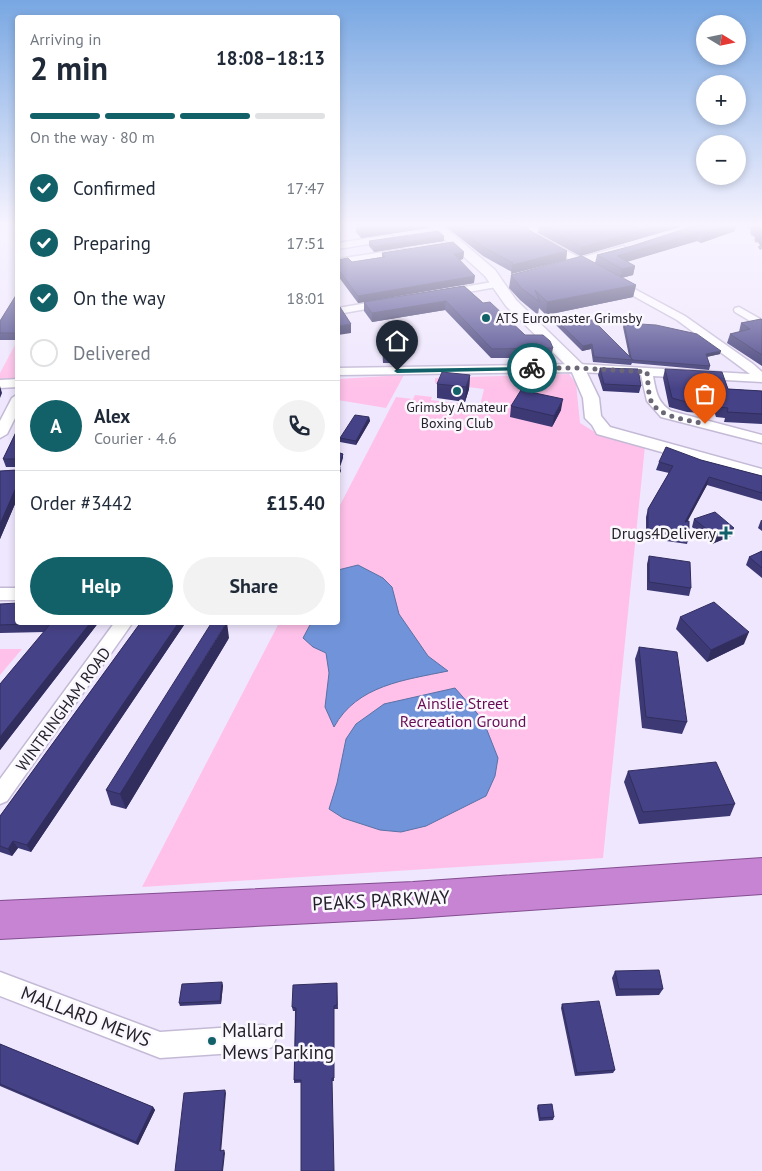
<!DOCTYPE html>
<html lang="en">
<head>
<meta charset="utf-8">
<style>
	body { margin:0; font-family:"PT Sans",sans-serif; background:#f2f2f3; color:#1f2937; height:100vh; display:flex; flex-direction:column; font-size:19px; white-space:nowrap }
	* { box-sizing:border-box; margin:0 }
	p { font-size:16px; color:#747a83 }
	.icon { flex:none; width:28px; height:28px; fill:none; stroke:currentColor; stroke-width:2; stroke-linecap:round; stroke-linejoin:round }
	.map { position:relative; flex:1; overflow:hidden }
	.side { position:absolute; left:15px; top:15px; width:325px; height:610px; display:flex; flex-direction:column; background:#fff; border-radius:5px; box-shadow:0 2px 8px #0003 }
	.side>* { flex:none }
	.needle { width:32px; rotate:100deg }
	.buttons { position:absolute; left:696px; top:15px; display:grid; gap:10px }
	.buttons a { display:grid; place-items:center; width:50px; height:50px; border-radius:50%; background:#fff; box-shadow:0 2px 8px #0003; font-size:25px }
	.pin { position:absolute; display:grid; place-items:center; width:42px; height:42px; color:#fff; margin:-51px -21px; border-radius:50% 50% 50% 0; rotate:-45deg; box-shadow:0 0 5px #0007 }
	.pin .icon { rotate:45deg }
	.courier { position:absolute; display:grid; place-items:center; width:50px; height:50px; margin:-25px; border:4px solid #126169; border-radius:50%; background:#fff; color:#222; box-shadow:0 1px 6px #0007 }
	.headline em { font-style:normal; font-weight:700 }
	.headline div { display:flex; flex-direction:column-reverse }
	.headline { display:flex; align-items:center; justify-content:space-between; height:85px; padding:0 15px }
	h1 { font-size:32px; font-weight:700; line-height:38px }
	.bar { display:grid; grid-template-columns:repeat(4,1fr); gap:8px 5px; align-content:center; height:60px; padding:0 15px }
	.bar i { height:6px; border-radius:4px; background:#e0e1e3 }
	.bar .active { background:#126169 }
	.bar p { grid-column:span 4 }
	.line { display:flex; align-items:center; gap:12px; padding:0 15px; border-top:1px solid #e0e1e3 }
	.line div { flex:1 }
	.round { display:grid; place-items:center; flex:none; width:52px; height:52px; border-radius:26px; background:#f2f2f3 }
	ol { padding:0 15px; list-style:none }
	li { display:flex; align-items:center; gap:15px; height:55px }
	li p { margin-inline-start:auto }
	li .icon { padding:5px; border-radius:50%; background:#126169; color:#fff; stroke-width:4 }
	li:last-child { color:#747a83 }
	li i { width:28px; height:28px; border:2px solid #e0e1e3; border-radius:50% }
	.cta { display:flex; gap:10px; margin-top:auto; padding:10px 15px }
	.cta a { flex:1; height:58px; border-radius:30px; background:#126169; color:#fff; font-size:20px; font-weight:700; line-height:58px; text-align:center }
	.cta a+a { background:#f2f2f3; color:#1f2937 }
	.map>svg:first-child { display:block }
	.green { fill:#ffc1e9 }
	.water { fill:#7093d9; stroke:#5a71a5 }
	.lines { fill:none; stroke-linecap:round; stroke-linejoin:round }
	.minor-casing { stroke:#c4bad6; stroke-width:3 }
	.tertiary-casing { stroke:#c4bad6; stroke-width:3 }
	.trunk-casing { stroke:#844e91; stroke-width:2 }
	.minor { fill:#fff; fill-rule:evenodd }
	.tertiary { fill:#fff; fill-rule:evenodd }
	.trunk { fill:#c684d2; fill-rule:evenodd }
	.rail { stroke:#5a5562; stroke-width:2.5; stroke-dasharray:4 4; stroke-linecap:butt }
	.wall { fill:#3c3974 }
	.shaded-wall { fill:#312e5e }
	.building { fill:#464287; stroke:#312e5e }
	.route { fill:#126169 }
	.done { stroke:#6c6776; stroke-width:5; stroke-dasharray:0 9 }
	.poi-dot { fill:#126169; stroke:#faf8fe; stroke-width:2 }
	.labels { text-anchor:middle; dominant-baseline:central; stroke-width:5; stroke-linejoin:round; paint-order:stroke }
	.far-poi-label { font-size:14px; fill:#26222c; stroke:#faf8fe; text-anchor:start }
	.poi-label { font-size:16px; fill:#26222c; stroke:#faf8fe; text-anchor:end }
	.park-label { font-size:16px; fill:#680d53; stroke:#faf8fe }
	.street-label { font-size:16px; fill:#26222c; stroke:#faf8fe }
	.near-street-label { font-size:19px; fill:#26222c; stroke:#faf8fe }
	.near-poi-label { font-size:19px; fill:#26222c; stroke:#faf8fe; text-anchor:start }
</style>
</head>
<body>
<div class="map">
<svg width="762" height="1171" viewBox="0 0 762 1171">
	<rect width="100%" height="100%" fill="#efe7fe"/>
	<path class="green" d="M17,341l1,37 -18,2v-7z
		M569,374l7,9 4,40 18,11 47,12 -42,412 -461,29 137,-264 59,-1v-113l58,-112 17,2 2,-4 17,2 -1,3 49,6 4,-17 -49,-6v-5z
		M404,375l-18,33 -48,-8v-21z
		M0,649h22l-22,26z"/>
	<path class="water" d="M358,565l25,13 9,9 7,27 29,42 20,15c-43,9 -91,14 -114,56l-9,-20 4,-34 -3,-20 -13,-6 -10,-9 8,-15 27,-1v-52z
		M455,688l28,32 15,38 -3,18 -9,20 -60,30 -25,6 -21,-2 -37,-12 -14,-9 8,-26 9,-44 10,-15 28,-20z"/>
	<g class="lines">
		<g class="minor-casing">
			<path id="minor" d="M535,225h5l2,2 -7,6 61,34v4h-6l-65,-36v-4z
				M390,235l3,1v4l-55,9v-6z
				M403,249l3,1v4l-68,11v-6z
				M614,278l71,38 68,48 9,8v10l-109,-6c3,15 4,26 18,35l91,24v8l-101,-26 -14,-16 -6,-26 -63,-3 -240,3v-7l240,-4 172,10 -73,-54 -67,-37 -1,-2z
				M498,281l5,3 -1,2 -56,10 -5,-3 5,-3z
				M385,300l4,1 1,2 -1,2 -51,9v-6z
				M739,307l23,13v8l-27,-16 -1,-2 1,-2z
				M18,379v8l-18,1v-8z
				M18,394v18l-11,22 -7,4v-17l12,-23z
				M0,588h18v12h-18z
				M115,622h18l-126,179 -7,3v-25z
				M0,972l160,60 103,-7 9,4 4,9 -4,9 -9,4 -103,7 -160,-62z"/>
		</g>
		<g class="tertiary-casing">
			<path id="tertiary" d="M429,225h13l53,45 21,30 67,65 16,33 2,18 9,11 152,42v11l-165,-46 -5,-9 -7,-7 -2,-20 -12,-28 -65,-64 -21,-30z
				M623,246l6,4 -2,3 -66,18 -6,-4 2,-3z"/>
		</g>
		<g class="trunk-casing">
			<path id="trunk" d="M762,858v36l-349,24 -413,21v-38l413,-19z"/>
		</g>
		<use href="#minor" class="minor"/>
		<use href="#tertiary" class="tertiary"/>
		<use href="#trunk" class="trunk"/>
		<path class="rail" d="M747,225l15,26"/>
	</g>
	<path class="wall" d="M356,225h73v3l-68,10 -5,-6z
		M444,225h88l-6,3 41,23 -1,9 -55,14 1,-2 -29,-16z
		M539,225h148l-107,31 -42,-23z
		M697,225l38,6 -34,12 -4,-2 -70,21 8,4 -2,9 -11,3 14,7 -3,12 -87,18 -7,-7 -1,7 -18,-15 -11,-12 2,-13 84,-12 2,-8 35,-9z
		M752,225h10v23l-12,-17z
		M369,241h75l-70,11 -5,-6z
		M464,252l-1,7 -3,1 14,23 -116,20 -20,-27v-16l14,2 30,-5v-4z
		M464,286l19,17 42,32 28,13 -2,10h-60l-46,-48 -73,12 -8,-11v-9z
		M18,292v48h-18v-19z
		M555,319l74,37 -6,-29 1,-4 96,31 -13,3 3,9 -1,4 -77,-7 -1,2 -38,-3 -2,-13 -9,2 -28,-28z
		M762,320v46l-35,-23 3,-9 9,-2 2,-9z
		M382,344l16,12v7h-15z
		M600,368l41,18 -2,7 -36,-2 -5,-16z
		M665,369l63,20 34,2v33l-38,-2 1,-4 -9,-1 -1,-3 -28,-2 -18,-5 -6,-29z
		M470,375l-1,14 -4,13 -28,-4v-14z
		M511,406l50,4 -9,17 -42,-10z
		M369,417l1,4 -14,24 -16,-3v-4z
		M18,428v69l-18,42v-68l17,-1v-3h-11l-3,-8z
		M701,460l61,16v25l-55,-16 -20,36 2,15 -2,8 -41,-6v-21l2,-8 21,-36 -13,-3 3,-8z
		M694,519l37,17 -19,8 -20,-17z
		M761,520h1v11l-4,-3z
		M762,551v27l-16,-13 3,-8z
		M649,556l42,32 -2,8 -42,-6v-26z
		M0,604l18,18h81l-99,128v-66l44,-52 -44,1z
		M680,617l64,27 -37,18 -31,-33z
		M141,622h45l-155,230 -13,-4 -6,8 -12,-4v-36z
		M229,638l-103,171 -15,-4 -5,-15z
		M639,647l48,75 -5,12 -40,-6 -7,-69z
		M628,771l107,33 -5,12 -91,8 -15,-42z
		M615,971l48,18 -4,6 -43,1 -4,-18z
		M337,983l1,26h-4v72l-40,2v-3l1,-69h-2l-1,-4z
		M223,985l-2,19 -41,2 -1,-3z
		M562,1004l53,66 -2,3 -38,3 -14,-68z
		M0,1044l153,63 2,3 -17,35 -138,-59z
		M538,1105l16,12 -1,3 -14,1 -2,-13z"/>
	<path class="shaded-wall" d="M391,225h38v3l-68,10v-9z
		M525,225h7l-8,4z
		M660,225h27l-107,31 2,-9z
		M730,225h6l-1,6 -34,12 3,-9z
		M699,232l-2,9 -82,24 2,-9z
		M444,236v5l-70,11v-5z
		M340,250v7l-2,1v-7z
		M567,251l-1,9 -55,14 1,-9z
		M464,252l-1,7 -9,2v-7z
		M635,266l-2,9 -13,3 2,-9z
		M475,276l-1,7 -116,20v-7z
		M636,285l-3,12 -87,18 1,-13z
		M446,301l-1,9 -73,12v-9z
		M351,324v9l-13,2v-9z
		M592,344l-1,5 -9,2 1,-5z
		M721,351l-1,3 -15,3 1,-3z
		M470,375l-1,14 -4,13 1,-15z
		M0,386l2,7 -2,5z
		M563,399l-2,11 -9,17 2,-11z
		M369,417l1,4 -14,24v-4z
		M343,454v4l-4,12v-4z
		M340,467l1,4 -3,6v-4z
		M709,477l-2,8 -24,45 2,-8z
		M18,483v14l-18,42v-15z
		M734,528l-3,8 -19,8 3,-8z
		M91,622h8l-99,128v-13z
		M179,622h7l-155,230 -4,-7z
		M227,622l2,16 -103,171 -6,-15z
		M749,632l-5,12 -37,18 4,-12z
		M13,841l5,7 -6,8 -4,-7z
		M222,982l1,3 -2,19 -1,-3z
		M225,1090l1,3 -5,60 -1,-2z
		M153,1107l2,3 -17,35 -2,-3z
		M224,1150l1,3 -2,18h-1z"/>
	<path class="building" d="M357,225h34l-30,4z
		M455,225h70v3l42,23 -55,14 1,-2 -30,-16z
		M541,225h119l-78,22z
		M697,225h33l-26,9 -5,-2 -82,24 18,10 -13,3 -25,-14 35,-9z
		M757,225h5v7z
		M438,231l6,5 -70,11 -5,-6z
		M453,242l11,10 -10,2 21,22 -117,20 -20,-27v-9l10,-2 4,4 33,-5 -3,-4z
		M582,256l54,29 -89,17 -12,-12 5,12 -19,-14 -10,-13z
		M464,286l19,17 7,-1 35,33h18l7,6 3,7 -61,1 -46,-48 -74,12 -8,-11z
		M18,292v41h-18v-12z
		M338,307h2l11,17 -13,2z
		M555,319l38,1 40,40 -39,-3 -2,-13 -9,2z
		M761,319l1,1v35l-32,-21 20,-5 -9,-6z
		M624,323l32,2 41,9 24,17 -15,3 4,12 -78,-6 -1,-2z
		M382,344h14l2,12h-15z
		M600,368l38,1 3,17 -37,-2z
		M665,369l57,3 6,17 34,2v23l-35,-2 1,-4 -9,-1 -1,-3 -28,-1 -18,-5z
		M442,372l28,3 -4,12 -29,-3z
		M521,390l42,9 -9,17 -43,-10z
		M355,415l14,2 -13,24 -16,-3z
		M18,428v55l-18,41v-53l17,-1v-11h-14z
		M666,447l35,13 61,16v17l-53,-16 -24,45 4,-1v15l-41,-5v-22l25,-43 -14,-4z
		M340,453l3,1 -4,12 1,1 -2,6v-17z
		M715,512l19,16 -19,8 -21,-17z
		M762,551v17l-13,-11z
		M649,556l41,6 1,26 -42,-6z
		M714,602l35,30 -38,18 -31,-33z
		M18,603v19h73l-91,115v-53l51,-61 -51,2v-21z
		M141,622h38l-152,223 -14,-4 -5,8 -8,-3v-30z
		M212,622h15l-107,172 -14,-4z
		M639,647l38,5 10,70 -41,-5z
		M716,762l19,42 -92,8 -15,-41z
		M659,970l4,19h-44l-4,-18z
		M222,982l-2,19 -41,2 3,-19z
		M337,983v22l-3,1v72h-2l2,93h-33v-91h-7l2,-72 -4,-1 1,-22z
		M599,1001l16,69 -38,3 -15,-69z
		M0,1044l153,63 -17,35 -136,-58z
		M225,1090l-5,61 4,-1 -2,21h-47l9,-78z
		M552,1104l2,13 -14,1 -2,-13z"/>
	<linearGradient id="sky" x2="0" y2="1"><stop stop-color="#78a7e2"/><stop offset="0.58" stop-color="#f8f4ff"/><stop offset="1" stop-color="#f8f4ff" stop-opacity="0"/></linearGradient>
	<rect width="762" height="389" fill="url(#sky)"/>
	<path class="route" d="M532,367l2,3 -137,3 -3,-2 3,-2z"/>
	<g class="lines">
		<path class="done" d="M532,368h46l69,4c1,9 1,24 5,31 9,15 38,17 53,21"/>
	</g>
	<g class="poi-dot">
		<circle cx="486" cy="318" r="5"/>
		<circle cx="457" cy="391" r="5"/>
		<path d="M723.5 525.5h5v5h5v5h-5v5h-5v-5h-5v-5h5z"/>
		<circle cx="212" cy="1041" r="5"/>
	</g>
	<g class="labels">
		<g class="far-poi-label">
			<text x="496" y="318">ATS Euromaster Grimsby</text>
			<text x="457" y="407" text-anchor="middle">Grimsby Amateur<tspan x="457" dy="16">Boxing Club</tspan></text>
		</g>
		<g class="poi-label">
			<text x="716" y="533">Drugs4Delivery</text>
		</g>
		<g class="park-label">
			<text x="463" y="703">Ainslie Street<tspan x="463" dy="18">Recreation Ground</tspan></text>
		</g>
		<g class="street-label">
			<text transform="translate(63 709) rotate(-54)">WINTRINGHAM ROAD</text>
		</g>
		<g class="near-street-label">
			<text transform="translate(381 900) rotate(-3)">PEAKS PARKWAY</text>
			<text transform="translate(86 1016) rotate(21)">MALLARD MEWS</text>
		</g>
		<g class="near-poi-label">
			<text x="222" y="1030">Mallard<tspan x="222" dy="22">Mews Parking</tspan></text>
		</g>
	</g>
</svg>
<div class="buttons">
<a><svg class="needle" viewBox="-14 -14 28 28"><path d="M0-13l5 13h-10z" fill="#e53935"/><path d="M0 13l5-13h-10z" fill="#747a83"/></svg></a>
<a>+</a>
<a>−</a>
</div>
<div class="pin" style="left:705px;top:424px;background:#ea580c"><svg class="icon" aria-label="bag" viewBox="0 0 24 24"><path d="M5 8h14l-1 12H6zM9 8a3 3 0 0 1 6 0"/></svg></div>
<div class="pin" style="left:397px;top:371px;background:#1f2937"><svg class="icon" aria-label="home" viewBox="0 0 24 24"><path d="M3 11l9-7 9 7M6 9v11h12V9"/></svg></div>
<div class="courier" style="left:532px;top:368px"><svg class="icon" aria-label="bike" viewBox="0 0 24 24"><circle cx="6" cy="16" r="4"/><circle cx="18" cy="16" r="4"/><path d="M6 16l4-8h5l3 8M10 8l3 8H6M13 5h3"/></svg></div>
<section class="side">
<div class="headline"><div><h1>2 min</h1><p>Arriving in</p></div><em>18:08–18:13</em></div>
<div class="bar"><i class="active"></i><i class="active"></i><i class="active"></i><i></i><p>On the way · 80 m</p></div>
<ol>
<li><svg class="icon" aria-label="check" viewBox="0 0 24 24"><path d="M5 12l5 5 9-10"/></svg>Confirmed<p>17:47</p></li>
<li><svg class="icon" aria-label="check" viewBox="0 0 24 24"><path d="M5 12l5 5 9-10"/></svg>Preparing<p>17:51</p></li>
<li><svg class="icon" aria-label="check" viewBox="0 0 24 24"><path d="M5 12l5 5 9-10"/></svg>On the way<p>18:01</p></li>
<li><i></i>Delivered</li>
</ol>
<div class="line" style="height:90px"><b class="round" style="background:#126169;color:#fff">A</b><div><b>Alex</b><p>Courier · 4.6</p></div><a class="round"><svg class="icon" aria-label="phone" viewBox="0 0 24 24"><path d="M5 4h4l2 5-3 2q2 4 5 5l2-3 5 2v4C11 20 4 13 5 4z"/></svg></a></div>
<div class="line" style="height:65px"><div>Order #3442</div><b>£15.40</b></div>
<div class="cta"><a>Help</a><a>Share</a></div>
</section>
</div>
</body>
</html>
